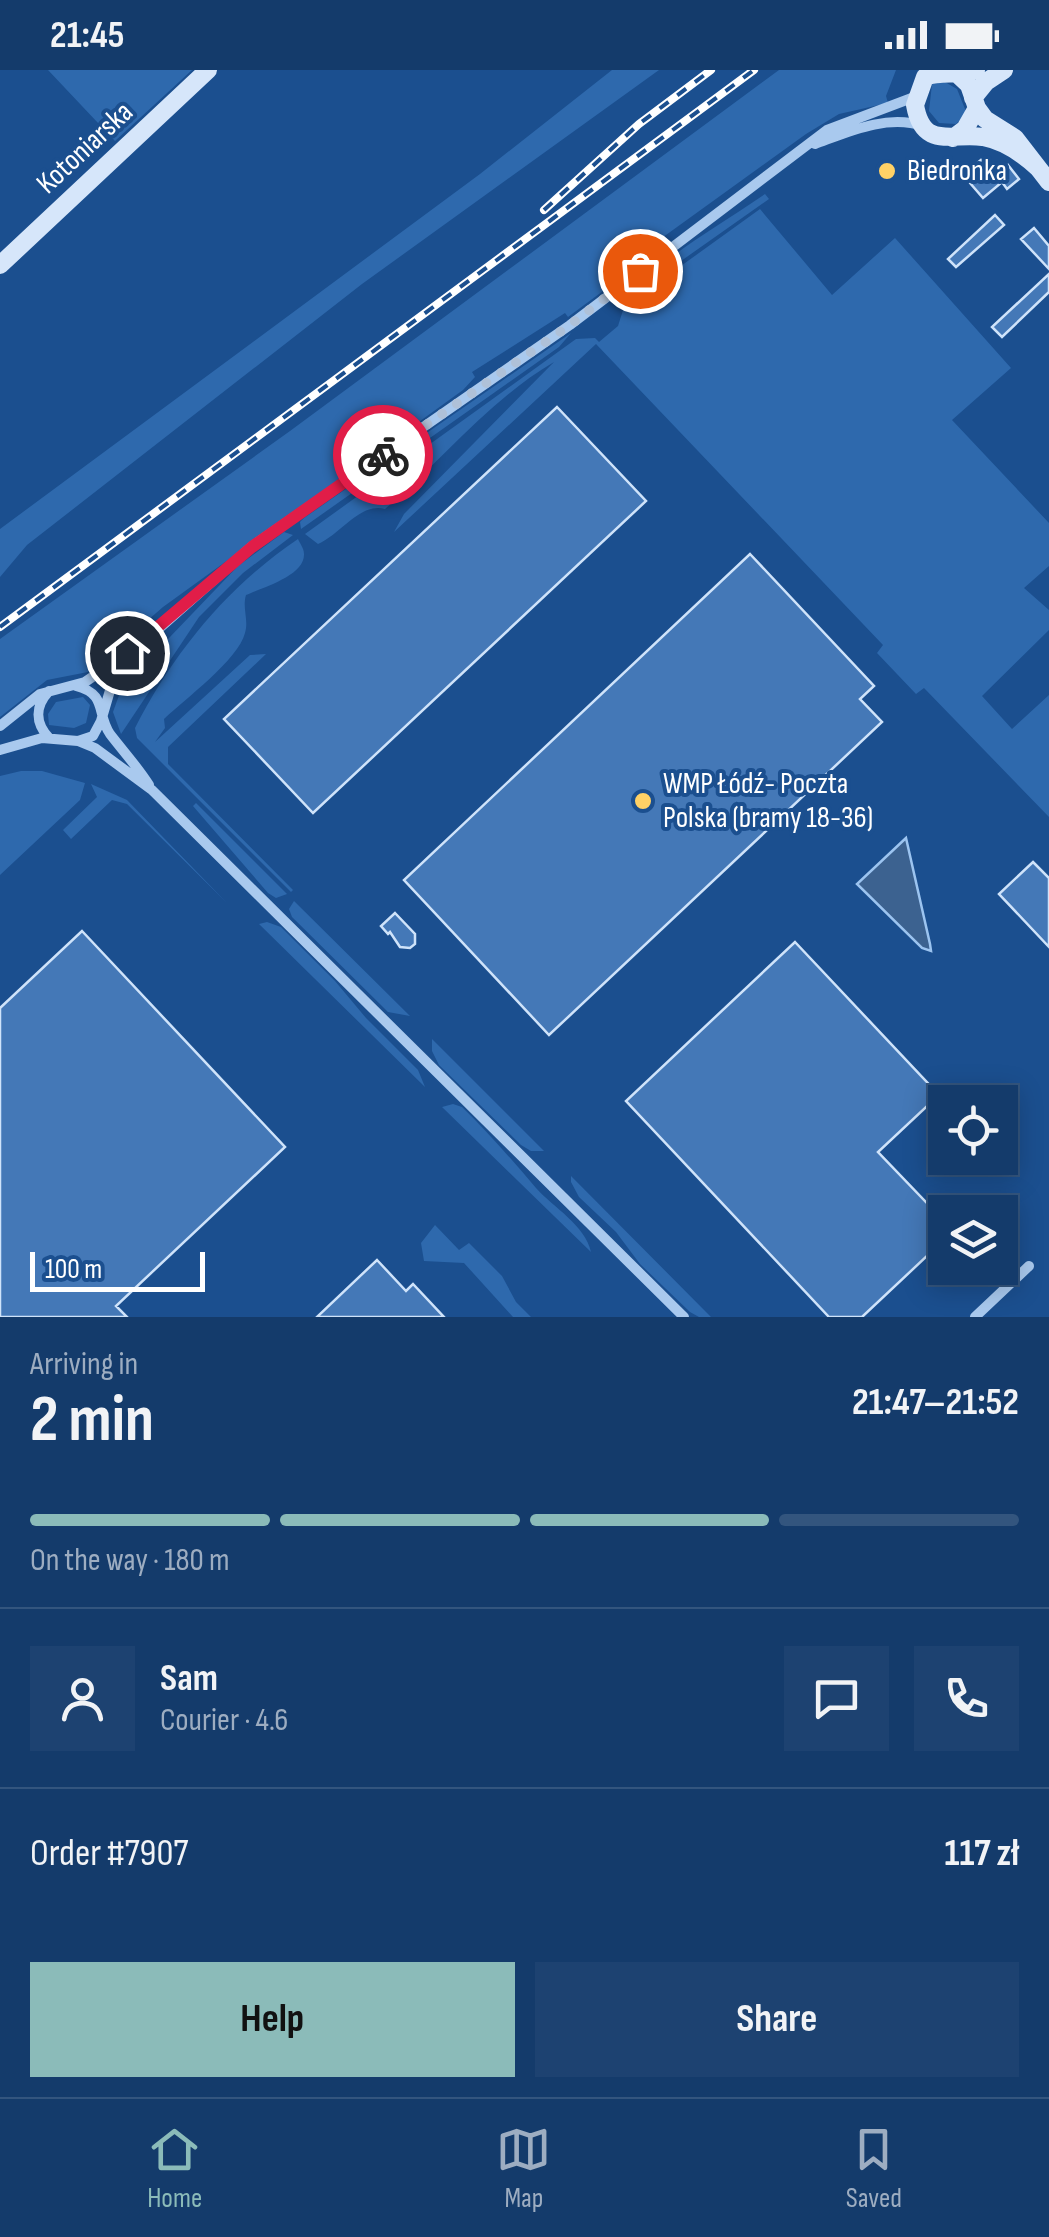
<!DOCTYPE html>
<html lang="en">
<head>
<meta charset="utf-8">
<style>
	body { margin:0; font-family:"Sofia Sans Condensed",sans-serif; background:#1d4271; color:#f1f3f6; height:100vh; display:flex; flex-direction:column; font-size:38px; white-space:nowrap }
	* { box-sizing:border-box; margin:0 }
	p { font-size:32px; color:#9dadc1 }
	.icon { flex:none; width:55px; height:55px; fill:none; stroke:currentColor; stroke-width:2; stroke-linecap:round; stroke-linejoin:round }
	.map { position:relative; height:1247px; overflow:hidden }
	.drawer { display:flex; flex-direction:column; background:#143b6b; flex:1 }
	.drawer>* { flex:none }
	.controls { position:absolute; left:928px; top:1015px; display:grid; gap:20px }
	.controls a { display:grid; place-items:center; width:90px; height:90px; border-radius:0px; background:#143b6b; box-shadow:0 5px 25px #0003,0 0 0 2px #33557e; font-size:50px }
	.scale { position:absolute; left:30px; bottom:25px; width:175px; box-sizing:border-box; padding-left:10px; border:5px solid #fff; border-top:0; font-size:28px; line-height:35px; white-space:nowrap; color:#fff; -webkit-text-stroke:8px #1b4f8f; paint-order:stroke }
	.pin { position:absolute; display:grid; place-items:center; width:85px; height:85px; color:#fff; margin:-42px; border:5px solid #fff; border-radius:50%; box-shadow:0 2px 10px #0007 }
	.courier { position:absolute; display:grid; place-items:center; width:100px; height:100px; margin:-50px; border:8px solid #e11d48; border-radius:50%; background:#fff; color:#222; box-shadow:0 2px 12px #0007 }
	.headline em { font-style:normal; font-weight:700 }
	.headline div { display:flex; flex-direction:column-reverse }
	.headline { display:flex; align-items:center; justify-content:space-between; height:170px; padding:0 30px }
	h1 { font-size:65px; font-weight:700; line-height:75px }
	.bar { display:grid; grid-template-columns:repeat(4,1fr); gap:15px 10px; align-content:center; height:120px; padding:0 30px }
	.bar i { height:12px; border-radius:8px; background:#33557e }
	.bar .selected { background:#8bbbb9 }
	.bar p { grid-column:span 4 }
	.line { display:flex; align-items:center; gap:25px; padding:0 30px; border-top:2px solid #33557e }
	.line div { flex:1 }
	.round { display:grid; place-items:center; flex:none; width:105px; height:105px; border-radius:0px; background:#1d4271 }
	.action { display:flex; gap:20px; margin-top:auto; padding:20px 30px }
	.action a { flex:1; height:115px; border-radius:0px; background:#8bbbb9; color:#111; font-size:40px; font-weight:700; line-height:115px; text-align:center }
	.action a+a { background:#1d4271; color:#f1f3f6 }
	.status { display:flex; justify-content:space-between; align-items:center; height:70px; padding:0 50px; background:#143b6b; direction:ltr }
	.status svg { height:28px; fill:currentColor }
	.dock { display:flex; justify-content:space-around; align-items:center; height:140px; border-top:2px solid #33557e; background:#143b6b; font-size:28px; color:#9dadc1 }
	.dock a { display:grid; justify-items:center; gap:5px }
	.dock .selected { color:#8bbbb9 }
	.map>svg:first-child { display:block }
	.green { fill:#2e69ad }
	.water { fill:#3c6290; stroke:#9cc4f0; stroke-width:2.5 }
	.building { fill:#4478b7; stroke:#cfe3fa; stroke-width:2.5 }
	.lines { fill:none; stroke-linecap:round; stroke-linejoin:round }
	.street { stroke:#a9c9ee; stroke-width:10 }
	.secondary { stroke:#d6e6fa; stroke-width:18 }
	.rail-casing { stroke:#fff; stroke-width:8 }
	.rail { stroke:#1b4f8f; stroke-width:4; stroke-dasharray:11; stroke-linecap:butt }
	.done { stroke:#afc1d8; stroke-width:10; stroke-dasharray:0 18 }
	.route { stroke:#e11d48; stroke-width:12 }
	.poi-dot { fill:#ffd166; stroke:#1b4f8f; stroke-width:4 }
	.labels { text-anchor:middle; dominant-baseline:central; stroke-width:8; stroke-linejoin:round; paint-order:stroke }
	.street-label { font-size:30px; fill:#fff; stroke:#1b4f8f }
	.poi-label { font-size:30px; fill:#fff; stroke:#1b4f8f; text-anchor:start }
</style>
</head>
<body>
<div class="status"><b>21:45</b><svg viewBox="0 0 49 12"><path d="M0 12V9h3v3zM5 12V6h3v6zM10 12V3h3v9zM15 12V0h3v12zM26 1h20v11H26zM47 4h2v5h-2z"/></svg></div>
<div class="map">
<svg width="1049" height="1247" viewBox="0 0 1049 1247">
	<rect width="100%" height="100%" fill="#1b4f8f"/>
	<path class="green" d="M48,0h144l-77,71z
		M612,0h47l-297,214 -335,261 -27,32v-48l480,-355z
		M779,0h117l-10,26 2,7 -49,11 -33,20 -201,145 -2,12 -35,26 -3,-4 -93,59 3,5 -12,13 -300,217 -75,65 -41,8 -47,37v-78l290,-208z
		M945,12l12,7 10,25 -11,10 -17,-1 -10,-12 3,-27z
		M765,124l4,5 -149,105c41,-47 94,-75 145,-110z
		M760,139l72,86 63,-57 116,130 -59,52 97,103v43l-25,22 25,22v20l-67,66 30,33 37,-34v122l-125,-129 -8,6 -39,-41 6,-8 -287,-301 -202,188 10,-18 150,-152c-65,38 -112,99 -169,147 -25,-7 -45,26 -67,35l-13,-10 271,-195 19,-1 4,4 19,-16 6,-19z
		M571,263l-12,14 -258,182 -1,-7 4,-4z
		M284,462l9,3 -50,38 -44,44 -78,117 -8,-22 9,-25 116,-121z
		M298,469c2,5 6,9 6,15 1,22 -43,34 -58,41 -4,13 3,25 -1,38 -7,27 -60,66 -81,86l1,9 -10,14 95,-87 16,-1 -98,93v17l125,126 -2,2 -154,-154 -2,-10c39,-76 92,-141 163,-189z
		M83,627l7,8 -4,18 -12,5 -25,-3 -1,-11 8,-12z
		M21,701h21l43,12 -5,17 -80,75v-99z
		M91,714l36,16 99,102 -99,-98 -15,-4 -41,39 -8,-9 34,-33z
		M196,733l91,91 -11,4 -8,-5 -75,-87z
		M294,831l116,115 -22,-4 -96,-95 -3,-8z
		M267,852l14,5 54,54 31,37 52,52 7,17 -166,-163z
		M432,969l112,112h-13l-10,-6 -82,-80 -7,-14z
		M453,1034l9,3c27,26 50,53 74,81 18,20 49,37 55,64l-149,-145z
		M571,1106l140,141h-12l-9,-5 -50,-48 -24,-32 -37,-35 -8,-15z
		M435,1155l24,25 10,-7 33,33 14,26 15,15h-18l-49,-54 -40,-2 -3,-18z"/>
	<path class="water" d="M906,768l24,106 1,7 -9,-3 -65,-64z"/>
	<path class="building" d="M981,90l15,14 12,-9 11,14 -12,10 -5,-7 -19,16 -20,-23z
		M995,145l9,10 -48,42 -8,-8z
		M1034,158l15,18v23l-28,-30z
		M1049,204v18l-47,45 -10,-10z
		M557,337l89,94 -333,312 -89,-94z
		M750,484l124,132 -14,13 22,23 -333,313 -145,-155z
		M1033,792l16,16v69l-50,-53z
		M395,843l20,21v10l-5,4 -10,-1 -10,-15 -2,2 -7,-8z
		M82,861l203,216 -169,159 11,11h-127v-309z
		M795,872l144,153 -61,57 67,70v17l-83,78h-33l-203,-216z
		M377,1190l29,31 7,-7 31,33h-127z"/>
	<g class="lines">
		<path class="street" d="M815,74c33,-12 72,-30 108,-18
			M76,616c32,8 20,28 34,48 13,17 27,32 39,51
			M0,656l40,-32 45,-12 60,-41 106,-94 319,-222 257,-195 90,-34
			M49,668c-14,-15 -14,-32 0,-47
			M78,671l17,7 57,42 532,527
			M0,680l42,-12 36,3 15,-5 8,-15 10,-34 30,-41
			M975,1247l54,-51"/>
		<path class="secondary" d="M976,0c-18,7 -34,0 -51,7l-10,28c8,46 38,27 68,32 21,4 40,17 55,31
			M973,28l13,-16 18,-12
			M977,38l8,11 30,19 34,44
			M953,68l12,-9 12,-21 -8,-23 -14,-13
			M0,195l208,-195"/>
		<g class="rail-casing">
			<path id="rail" d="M544,140l95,-86 72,-54
				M0,557l754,-557"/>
		</g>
		<use href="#rail" class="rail"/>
	</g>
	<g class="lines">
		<path class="done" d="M383,385l187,-130 70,-54"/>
		<path class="route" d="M127,583l125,-106 131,-92"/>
	</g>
	<g class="poi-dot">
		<circle cx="887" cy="101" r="10"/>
		<circle cx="643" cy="731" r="10"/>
	</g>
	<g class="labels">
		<g class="street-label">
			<text transform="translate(85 78) rotate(-43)">Kotoniarska</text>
		</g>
		<g class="poi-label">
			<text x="907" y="101">Biedronka</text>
			<text x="663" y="714">WMP Łódź- Poczta<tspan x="663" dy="34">Polska (bramy 18-36)</tspan></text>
		</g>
	</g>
</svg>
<div class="controls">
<a><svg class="icon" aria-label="locate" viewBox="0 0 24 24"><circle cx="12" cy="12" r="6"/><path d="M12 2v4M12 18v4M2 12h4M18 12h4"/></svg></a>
<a><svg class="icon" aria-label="layers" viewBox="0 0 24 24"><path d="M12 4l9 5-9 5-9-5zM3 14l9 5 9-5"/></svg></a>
</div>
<div class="scale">100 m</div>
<div class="pin" style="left:640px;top:201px;background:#ea580c"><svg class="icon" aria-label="bag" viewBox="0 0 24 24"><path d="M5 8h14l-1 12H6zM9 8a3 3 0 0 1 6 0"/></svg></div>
<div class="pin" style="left:127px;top:583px;background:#1f2937"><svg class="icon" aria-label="home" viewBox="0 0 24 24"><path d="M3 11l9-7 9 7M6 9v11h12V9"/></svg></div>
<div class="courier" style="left:383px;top:385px"><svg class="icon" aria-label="bike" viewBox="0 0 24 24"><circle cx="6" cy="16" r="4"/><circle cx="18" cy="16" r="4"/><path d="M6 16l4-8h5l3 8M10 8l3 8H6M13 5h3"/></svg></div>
</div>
<section class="drawer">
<div class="headline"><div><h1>2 min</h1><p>Arriving in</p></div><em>21:47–21:52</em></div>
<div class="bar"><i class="selected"></i><i class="selected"></i><i class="selected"></i><i></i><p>On the way · 180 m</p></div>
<div class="line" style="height:180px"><a class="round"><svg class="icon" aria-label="person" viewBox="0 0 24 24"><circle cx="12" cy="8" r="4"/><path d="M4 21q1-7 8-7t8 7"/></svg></a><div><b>Sam</b><p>Courier · 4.6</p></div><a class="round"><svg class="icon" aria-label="chat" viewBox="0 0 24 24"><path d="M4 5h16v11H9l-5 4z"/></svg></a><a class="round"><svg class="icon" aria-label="phone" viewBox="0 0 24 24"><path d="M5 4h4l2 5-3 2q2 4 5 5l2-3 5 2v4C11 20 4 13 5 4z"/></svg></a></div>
<div class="line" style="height:130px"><div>Order #7907</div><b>117 zł</b></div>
<div class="action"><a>Help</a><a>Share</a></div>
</section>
<nav class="dock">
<a class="selected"><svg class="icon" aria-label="home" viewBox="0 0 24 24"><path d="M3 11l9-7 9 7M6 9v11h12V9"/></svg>Home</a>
<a><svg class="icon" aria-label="map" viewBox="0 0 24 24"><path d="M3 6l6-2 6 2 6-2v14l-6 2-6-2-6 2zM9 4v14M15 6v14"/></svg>Map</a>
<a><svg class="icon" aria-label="saved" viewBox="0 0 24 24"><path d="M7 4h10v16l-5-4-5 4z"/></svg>Saved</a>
</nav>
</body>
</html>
